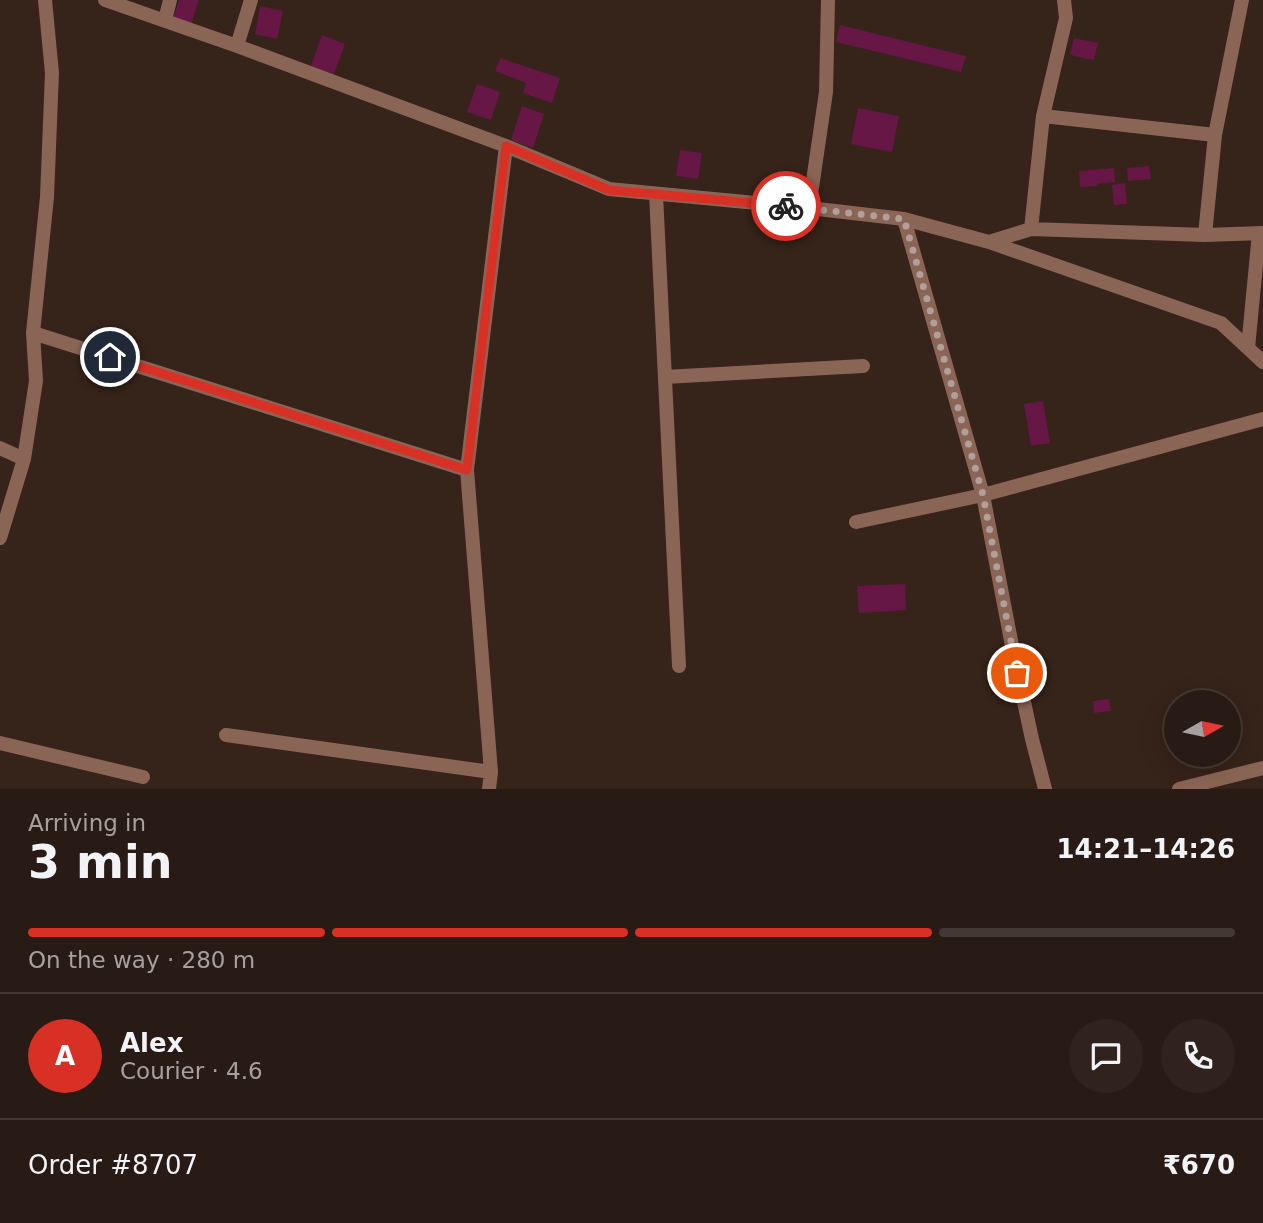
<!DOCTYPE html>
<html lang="en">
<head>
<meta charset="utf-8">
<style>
	body { margin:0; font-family:"DejaVu Sans",sans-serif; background:#30231d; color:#f1f3f6; height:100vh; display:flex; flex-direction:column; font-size:26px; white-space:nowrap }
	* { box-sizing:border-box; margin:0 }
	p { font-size:23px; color:#a5a1a0 }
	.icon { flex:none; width:38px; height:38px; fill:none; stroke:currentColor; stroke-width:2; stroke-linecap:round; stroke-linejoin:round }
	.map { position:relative; height:789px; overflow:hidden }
	.drawer { display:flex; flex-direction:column; background:#281a14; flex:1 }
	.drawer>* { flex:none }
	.needle { width:46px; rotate:81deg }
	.tools { position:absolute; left:1164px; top:690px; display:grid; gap:14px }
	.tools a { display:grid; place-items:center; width:77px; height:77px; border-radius:50%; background:#281a14; box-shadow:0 7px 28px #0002,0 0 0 2px #443834; font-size:35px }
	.pin { position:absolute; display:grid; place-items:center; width:60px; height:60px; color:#fff; margin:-30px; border:4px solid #fff; border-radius:50%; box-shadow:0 2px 7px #0007 }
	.courier { position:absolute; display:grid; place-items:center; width:70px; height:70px; margin:-35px; border:5px solid #d93025; border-radius:50%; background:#fff; color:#222; box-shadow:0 2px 9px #0007 }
	.head em { font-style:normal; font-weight:600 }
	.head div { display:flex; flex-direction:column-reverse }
	.head { display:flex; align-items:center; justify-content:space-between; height:119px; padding:0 28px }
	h1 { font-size:46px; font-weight:600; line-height:52px }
	.bar { display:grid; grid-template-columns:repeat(4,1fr); gap:10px 7px; align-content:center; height:84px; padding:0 28px }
	.bar i { height:9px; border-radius:5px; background:#443834 }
	.bar .selected { background:#d93025 }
	.bar p { grid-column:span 4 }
	.line { display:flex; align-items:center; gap:18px; padding:0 28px; border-top:2px solid #443834 }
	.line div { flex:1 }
	.round { display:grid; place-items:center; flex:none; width:74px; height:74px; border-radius:37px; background:#30231d }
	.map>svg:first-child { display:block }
	.building { fill:#661745 }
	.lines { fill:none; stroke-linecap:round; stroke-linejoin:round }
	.minor { stroke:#8a6555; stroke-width:14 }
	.done { stroke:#b0a099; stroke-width:7; stroke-dasharray:0 12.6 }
	.route { stroke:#d93025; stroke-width:9 }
</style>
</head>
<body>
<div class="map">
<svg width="1263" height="789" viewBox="0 0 1263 789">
	<rect width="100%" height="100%" fill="#36231a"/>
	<path class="building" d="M179,0h20l-8,24 -18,-5z
		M260,6l23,5 -6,28 -22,-5z
		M840,25l126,31 -5,16 -125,-30z
		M322,35l23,9 -12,33 -23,-9z
		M1074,38l24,5 -4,17 -24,-5z
		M500,58l60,20 -8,25 -29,-10 3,-10 -31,-12z
		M477,84l23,8 -9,28 -24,-8z
		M522,106l22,8 -11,34 -22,-8z
		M858,108l41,8 -7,36 -41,-8z
		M680,150l22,3 -4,26 -22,-3z
		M1149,166l2,13 -23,2 -1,-13z
		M1114,168l1,14 -18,2 1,2 -18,1 -1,-16z
		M1125,183l2,21 -13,1 -2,-20z
		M1043,401l7,42 -19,3 -7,-42z
		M905,584l1,26 -47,3 -2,-27z
		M1109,699l2,12 -17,2 -1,-12z"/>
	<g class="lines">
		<path class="minor" d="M105,0l132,46 269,100 103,43 200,19 95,11 85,23 42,-13 174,6 58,-2
			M165,20l5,-20
			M237,46l14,-46
			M1043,116l172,19
			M656,194l23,472
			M809,208l17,-116 2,-92
			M904,219l79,276 30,156 19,88 13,50
			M1031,229l12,-113 23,-98 -2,-18
			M1205,235l10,-100 27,-135
			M989,242l232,81 42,39
			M33,333l434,137
			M1248,348l11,-115
			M665,377l198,-11
			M0,448l24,11
			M856,522l127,-27 280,-76
			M0,538l24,-79 12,-78 -3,-48 14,-136 5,-124 -7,-73
			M226,735l265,37
			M0,743l143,34
			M489,789l2,-17 -24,-302 39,-324
			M1179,789l84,-21"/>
	</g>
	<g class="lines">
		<path class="done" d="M786,206l118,13 79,276 34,178"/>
		<path class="route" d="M110,357l357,113 39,-324 103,44 177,16"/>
	</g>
</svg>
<div class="tools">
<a><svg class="needle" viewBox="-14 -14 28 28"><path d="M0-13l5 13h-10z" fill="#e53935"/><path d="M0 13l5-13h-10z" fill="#a5a1a0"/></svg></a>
</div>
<div class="pin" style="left:1017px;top:673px;background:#ea580c"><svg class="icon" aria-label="bag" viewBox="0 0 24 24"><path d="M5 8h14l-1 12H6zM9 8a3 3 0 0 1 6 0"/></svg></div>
<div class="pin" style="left:110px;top:357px;background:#1f2937"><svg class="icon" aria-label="home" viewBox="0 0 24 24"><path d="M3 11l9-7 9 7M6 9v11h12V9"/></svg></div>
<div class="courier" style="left:786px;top:206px"><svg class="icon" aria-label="bike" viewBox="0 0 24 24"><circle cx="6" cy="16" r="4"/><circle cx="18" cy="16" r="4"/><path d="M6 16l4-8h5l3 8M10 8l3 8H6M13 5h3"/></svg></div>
</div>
<section class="drawer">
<div class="head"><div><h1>3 min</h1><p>Arriving in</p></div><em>14:21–14:26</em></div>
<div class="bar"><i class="selected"></i><i class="selected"></i><i class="selected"></i><i></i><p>On the way · 280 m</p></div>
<div class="line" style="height:126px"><b class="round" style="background:#d93025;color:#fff">A</b><div><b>Alex</b><p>Courier · 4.6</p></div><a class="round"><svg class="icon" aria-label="chat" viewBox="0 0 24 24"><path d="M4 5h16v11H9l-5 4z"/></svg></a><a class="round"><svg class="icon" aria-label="phone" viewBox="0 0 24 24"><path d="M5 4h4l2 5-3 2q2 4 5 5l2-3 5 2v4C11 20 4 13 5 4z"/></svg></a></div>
<div class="line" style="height:91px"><div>Order #8707</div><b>₹670</b></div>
</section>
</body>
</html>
